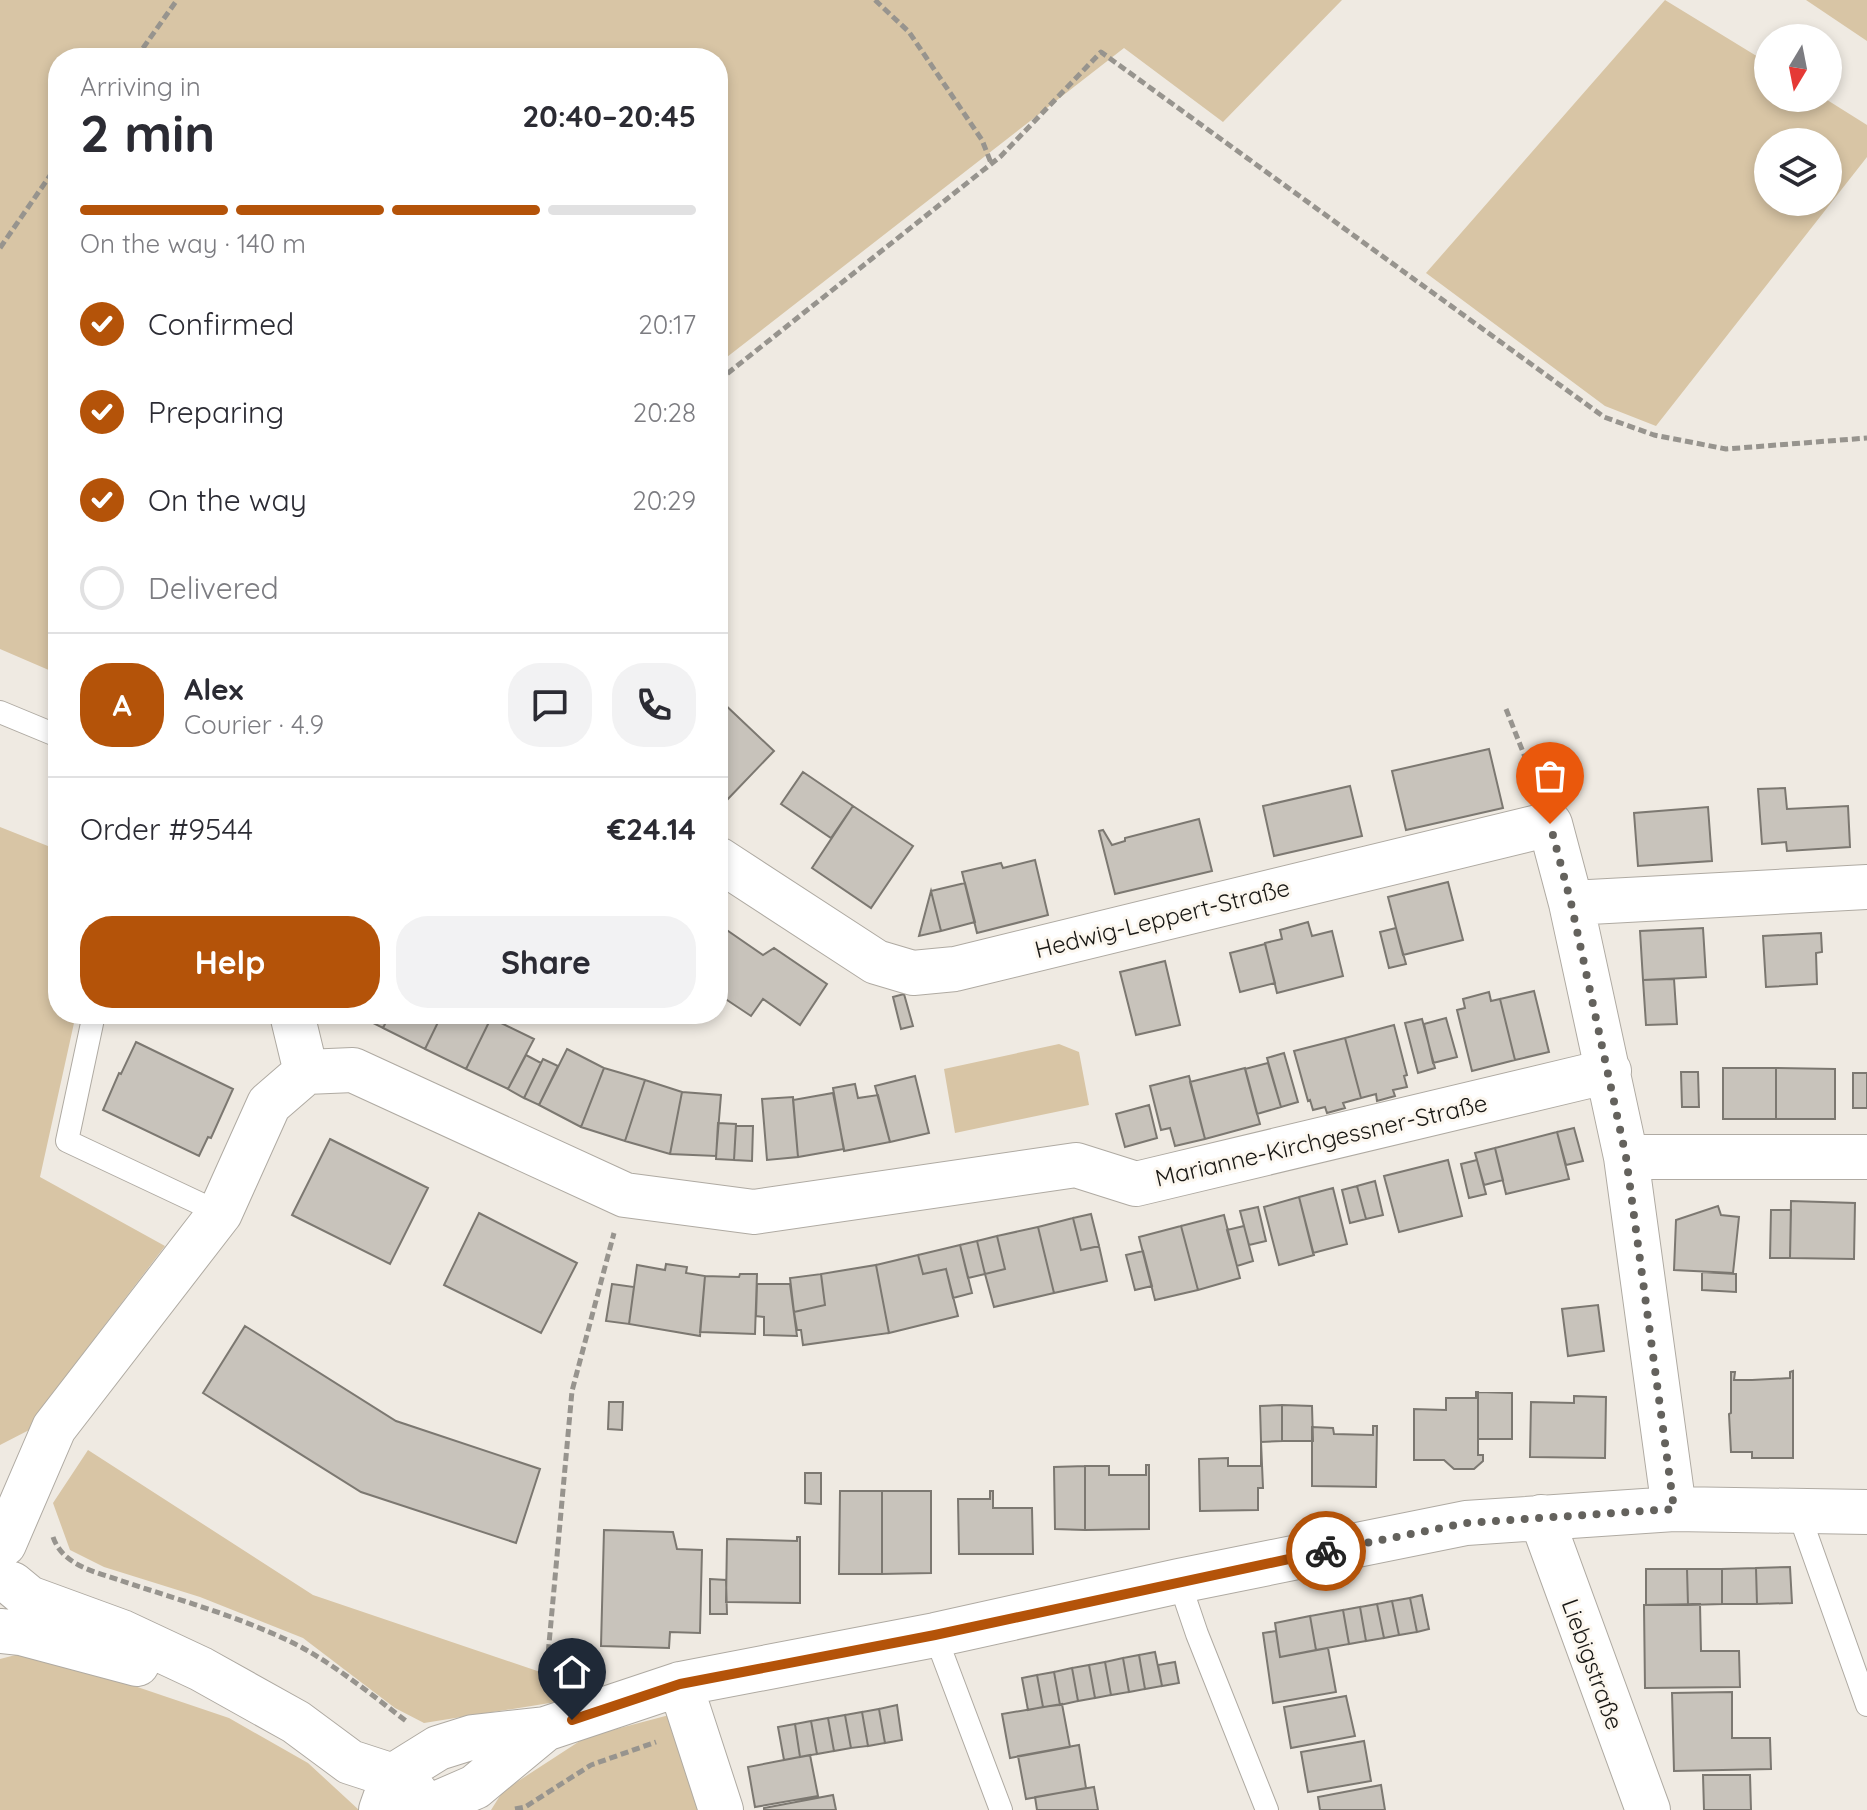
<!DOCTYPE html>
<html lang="en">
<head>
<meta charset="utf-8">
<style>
	body { margin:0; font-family:Quicksand,sans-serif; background:#f2f2f3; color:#2b2b33; height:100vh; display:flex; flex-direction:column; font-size:30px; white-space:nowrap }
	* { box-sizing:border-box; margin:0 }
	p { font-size:26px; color:#7c7c81 }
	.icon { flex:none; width:44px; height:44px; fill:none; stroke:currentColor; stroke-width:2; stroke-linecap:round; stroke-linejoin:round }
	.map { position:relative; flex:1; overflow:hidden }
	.sheet { position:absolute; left:48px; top:48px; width:680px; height:976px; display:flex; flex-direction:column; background:#fff; border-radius:32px; box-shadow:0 4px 12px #0003 }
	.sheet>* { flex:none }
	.needle { width:52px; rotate:190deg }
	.buttons { position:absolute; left:1754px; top:24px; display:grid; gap:16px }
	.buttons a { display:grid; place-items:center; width:88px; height:88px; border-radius:50%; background:#fff; box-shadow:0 4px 12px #0003; font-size:40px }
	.pin { position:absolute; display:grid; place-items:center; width:68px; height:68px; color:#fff; margin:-82px -34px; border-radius:50% 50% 50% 0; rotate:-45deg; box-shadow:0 0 8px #0007 }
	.pin .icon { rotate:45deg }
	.courier { position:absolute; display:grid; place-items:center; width:80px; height:80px; margin:-40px; border:6px solid #b45309; border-radius:50%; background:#fff; color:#222; box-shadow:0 2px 10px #0007 }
	.headline em { font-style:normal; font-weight:700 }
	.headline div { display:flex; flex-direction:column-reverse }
	.headline { display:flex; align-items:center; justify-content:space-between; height:136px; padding:0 32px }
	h1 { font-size:52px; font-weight:700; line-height:60px }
	.bar { display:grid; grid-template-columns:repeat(4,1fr); gap:12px 8px; align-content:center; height:96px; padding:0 32px }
	.bar i { height:10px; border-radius:6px; background:#e1e1e2 }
	.bar .selected { background:#b45309 }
	.bar p { grid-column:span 4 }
	.line { display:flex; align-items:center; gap:20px; padding:0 32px; border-top:2px solid #e1e1e2 }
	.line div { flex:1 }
	.round { display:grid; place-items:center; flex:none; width:84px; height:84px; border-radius:32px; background:#f2f2f3 }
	ol { padding:0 32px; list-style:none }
	li { display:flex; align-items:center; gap:24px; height:88px }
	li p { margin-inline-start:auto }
	li .icon { padding:8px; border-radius:50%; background:#b45309; color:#fff; stroke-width:4 }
	li:last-child { color:#7c7c81 }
	li i { width:44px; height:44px; border:4px solid #e1e1e2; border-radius:50% }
	.button { display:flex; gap:16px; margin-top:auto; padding:16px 32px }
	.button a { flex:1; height:92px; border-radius:32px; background:#b45309; color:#fff; font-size:32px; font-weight:700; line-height:92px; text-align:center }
	.button a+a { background:#f2f2f3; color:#2b2b33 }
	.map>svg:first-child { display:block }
	.green { fill:#d8c5a5; fill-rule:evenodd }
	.building { fill:#c8c3bb; stroke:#7c7871; stroke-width:2 }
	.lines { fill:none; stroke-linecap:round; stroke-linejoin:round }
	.service-casing { stroke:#afaaa2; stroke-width:24 }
	.minor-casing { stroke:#afaaa2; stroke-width:46 }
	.primary-casing { stroke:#afaaa2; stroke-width:46 }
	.path { stroke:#97948e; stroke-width:5; stroke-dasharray:8 4; stroke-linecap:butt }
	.service { stroke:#fff; stroke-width:22 }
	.minor { stroke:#fff; stroke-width:44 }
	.primary { stroke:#fff; stroke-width:44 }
	.done { stroke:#64625d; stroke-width:8; stroke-dasharray:0 14.4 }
	.route { stroke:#b45309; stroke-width:10 }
	.labels { text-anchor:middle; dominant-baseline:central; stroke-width:6; stroke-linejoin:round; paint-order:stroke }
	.street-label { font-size:24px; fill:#191815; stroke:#fcf7ef }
</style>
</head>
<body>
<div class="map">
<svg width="1867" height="1810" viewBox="0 0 1867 1810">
	<rect width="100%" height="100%" fill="#efeae2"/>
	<path class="green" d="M0,0h1342l-119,122 -99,-74 -406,316v-306h-660v616l-58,-25z
		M1665,0l103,63v35h56l43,27v32l-211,269 -51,-20 -179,-133zM1768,142h60v60h-60z
		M1806,0h61v41z
		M0,827l58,23v164h18l-36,163 125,69 -125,164 -7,18 -33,17z
		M1059,1044l20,8 10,53 -134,28 -11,-64z
		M88,1450l225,145 242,82 1,25 -132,21 -29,-15 -92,-70 -103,-41 -96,-30 -34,-17 -17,-47z
		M31,1651l198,67 79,45 51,47h-359v-151z
		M673,1714l34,96h-216l12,-19 83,-54z"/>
	<path class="building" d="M719,699l55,52 -48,50 -8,-8z
		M1489,749l14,59 -97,22 -14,-59z
		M803,772l50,34 -22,32 -50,-34z
		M1350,786l12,50 -88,20 -11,-50z
		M1785,788l2,21 61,-3 2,41 -63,4 -1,-9 -24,2 -4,-55z
		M853,806l60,40 -42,62 -59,-40z
		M1708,807l4,54 -74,5 -4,-53z
		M1199,819l13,52 -97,23 -16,-63 4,-1 9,15 13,-4v-3z
		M1035,860l13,55 -71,18 -15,-61 39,-9 2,5z
		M1448,882l15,58 -60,15 -15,-58z
		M965,883l10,39 -34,9 -10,-40z
		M931,891l10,40 -22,5z
		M1308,922l4,14 20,-5 11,45 -66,17 -12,-50 17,-4 -2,-9z
		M718,924l45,31 11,-7 53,36 -27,41 -37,-26 -12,17 -33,-22z
		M1396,928l10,36 -17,4 -9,-36z
		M1703,928l3,49 -63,3 -3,-49z
		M1821,933l1,19 -6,1 1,31 -51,3 -3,-51z
		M1265,944l10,39 -35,9 -10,-39z
		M1165,961l15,64 -44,10 -16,-63z
		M1674,979l3,45 -31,1 -3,-45z
		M1534,991l15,61 -34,8 -15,-61z
		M1489,992l2,9 9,-2 15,61 -43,11 -15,-61 8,-2 -2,-9z
		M904,994l9,32 -12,3 -8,-32z
		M355,1014h35l-7,14z
		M390,1014h52l-17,35 -42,-21z
		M442,1014h42l7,4 -25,51 -41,-20z
		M491,1018l43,21 -26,50 -42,-20z
		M1446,1018l11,39 -24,6 -9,-39z
		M1422,1019l13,49 -17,5 -13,-50z
		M1394,1025l13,50 -3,1 3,11 -14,3 2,6 -18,5 -1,-7 -15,4 -16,-60z
		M1345,1038l16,60 -18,5 2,5 -18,5 -2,-6 -12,3 -3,-10 -2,1 -14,-50z
		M136,1042l97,47 -22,49 -3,-1 -9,19 -96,-46 16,-37 2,1z
		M567,1049l37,19 -23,59 -42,-22z
		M1284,1053l14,49 -17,5 -14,-49z
		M526,1055l15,8 -17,35 -16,-9z
		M543,1059l15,7 -19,39 -15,-7z
		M1268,1063l13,44 -24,7 -12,-45z
		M604,1068l41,12 -20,61 -44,-14z
		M1245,1068l15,56 -55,15 -15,-57z
		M1723,1068h53v51h-53z
		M1776,1068l59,1v50h-59z
		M1681,1072h17l1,35h-17z
		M1853,1073h14v35h-14z
		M915,1076l14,57 -39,9 -15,-56z
		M1189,1076l16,63 -30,7 -5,-18 -9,2 -11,-44z
		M645,1080l37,12 -12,62 -45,-13z
		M855,1084l3,14 20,-3 12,47 -46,9 -11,-63z
		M682,1092l39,3 -5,61 -46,-2z
		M833,1093l11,56 -46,8 -5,-57z
		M793,1097l5,60 -31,3 -5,-61z
		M1149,1105l8,33 -32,9 -9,-33z
		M718,1123l18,1 -2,36 -18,-1z
		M736,1126h17l-1,35 -18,-1z
		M1574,1128l9,33 -17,4 -9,-33z
		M1557,1132l12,47 -63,15 -11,-46z
		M330,1139l98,49 -38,76 -98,-49z
		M1495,1148l8,32 -19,5 -9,-32z
		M1448,1160l14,56 -63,16 -15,-56z
		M1477,1160l9,34 -17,4 -8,-34z
		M1375,1181l8,34 -17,4 -9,-33z
		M1357,1186l9,33 -16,4 -8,-33z
		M1333,1188l14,56 -34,9 -14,-56z
		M1299,1197l15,58 -35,10 -15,-58z
		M1791,1201l64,2 -1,56 -64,-1z
		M1718,1206l3,9 18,2 -6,56 -59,-3 2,-50z
		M1258,1207l8,34 -17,4 -9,-34z
		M1771,1210h20l-1,48h-20z
		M479,1213l98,50 -36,70 -97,-48z
		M1091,1214l8,32 -18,4 -8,-32z
		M1224,1215l16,63 -42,12 -17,-64z
		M1073,1218l8,32 18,-4 8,35 -53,12 -16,-66z
		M1181,1226l17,64 -43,10 -16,-63z
		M1244,1226l9,35 -16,5 -10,-36z
		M1038,1227l16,66 -60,14 -9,-33 20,-5 -8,-33z
		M997,1236l8,33 -20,5 -8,-33z
		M977,1241l8,33 -17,4 -8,-33z
		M960,1245l12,48 -19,5 -7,-29 -23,5 -5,-19z
		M1143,1251l9,35 -17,4 -9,-35z
		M918,1255l5,19 23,-5 12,47 -69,17 -13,-68z
		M666,1264l21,3 -1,6 19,3 -5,60 -71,-12 8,-59 28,5z
		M876,1265l13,68 -86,12 -2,-15h-4l-3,-18 31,-7 -4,-31z
		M1702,1272l34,2v18l-34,-2z
		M740,1274h17l-2,60 -55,-2 5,-56 34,1z
		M821,1274l4,31 -31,7 -4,-34z
		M612,1284l22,3 -5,37 -23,-3z
		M757,1284h33l7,52 -33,-1v-18l-8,-1z
		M1598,1305l6,46 -36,5 -6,-47z
		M245,1326l151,95 144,48 -24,74 -155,-51 -158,-99z
		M1793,1371v87h-41v-6h-21l-2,-38 2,-1v-41h4l-1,8h18l38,-2v-6z
		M1476,1392h2v63h5v6l-9,8h-20l-10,-9h-30v-51l32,1v-12h30z
		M1478,1392l34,1v46h-34z
		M1574,1396l32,1 -1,61 -75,-1 1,-55 43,1z
		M609,1402h14l-1,28 -14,-1z
		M1282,1405l30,1 1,35h-31z
		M1282,1405v36l-21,1 -1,-36z
		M1373,1426h4l-1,61 -64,-1v-59l21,1 1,6 39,1z
		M1261,1442l2,46h-5v22l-58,1 -1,-52 29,-1v8h33z
		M1146,1465h3v64l-64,1v-64h24v9h37z
		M1085,1466v64l-30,-1 -1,-62z
		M805,1473h16v31l-16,-1z
		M840,1491h42v83h-43z
		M882,1491h49v82l-49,1z
		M990,1491h3v17h39l1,46h-74l-1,-55h32z
		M604,1530l69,2 4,17 25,1 -2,83 -30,-1 -1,16 -68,-2z
		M797,1537h3v66l-74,-1 1,-63 70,2z
		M1790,1567l2,36 -35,1 -1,-36z
		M1756,1568l1,36h-35v-35z
		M1646,1569h41l1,36h-42z
		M1687,1569h35v35l-34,1z
		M710,1579l16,1 1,34h-17z
		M1422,1595l7,34 -12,3 -7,-34z
		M1410,1598l7,34 -18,3 -7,-34z
		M1392,1601l7,34 -15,3 -7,-34z
		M1377,1604l7,34 -18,3 -6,-34z
		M1700,1604l1,47h38l1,36 -95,1 -1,-83z
		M1360,1607l6,34 -17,3 -6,-34z
		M1343,1610l6,34 -33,6 -6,-34z
		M1310,1616l6,34 -36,7 -5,-34z
		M1276,1631l4,26 48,-9 8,44 -63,11 -10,-70z
		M1155,1652l7,34 -17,3 -6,-34z
		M1139,1655l6,34 -16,3 -6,-34z
		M1123,1658l6,34 -18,3 -6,-33z
		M1105,1662l6,33 -16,3 -6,-33z
		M1175,1662l4,21 -17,3 -4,-21z
		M1089,1665l6,33 -17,3 -6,-33z
		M1072,1668l6,33 -18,4 -6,-33z
		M1054,1672l6,33 -17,2 -6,-32z
		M1037,1675l6,32 -15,3 -6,-32z
		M1732,1692v46h38l1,31 -97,2 -2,-78z
		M1346,1696l9,40 -64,12 -7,-41z
		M1062,1704l8,43 -60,11 -8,-44z
		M897,1705l5,35 -17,3 -6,-34z
		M879,1709l6,34 -17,3 -6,-34z
		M862,1712l6,34 -17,2 -6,-33z
		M845,1715l6,33 -17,3 -6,-33z
		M828,1718l6,33 -17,3 -6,-33z
		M811,1721l6,33 -17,3 -5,-33z
		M795,1724l5,33 -16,3 -6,-33z
		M1364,1741l7,40 -63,11 -7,-40z
		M1079,1745l7,43 -60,11 -8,-43z
		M810,1755l8,41 -63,11 -7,-40z
		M1703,1775h47l1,35h-47z
		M1381,1785l4,25h-65l-2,-13z
		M1094,1787l4,23h-61l-2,-13z
		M833,1795l3,15h-72v-2z"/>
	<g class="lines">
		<g class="service-casing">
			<path id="service" d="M0,712l58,24
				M94,1014l-27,127 153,72
				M1798,1511l69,194
				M1179,1581l18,53 70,176
				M935,1635l66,175"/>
		</g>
		<g class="minor-casing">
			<path id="minor" d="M718,859l158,103 37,11 42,-4 595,-145 21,79 296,-16
				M1571,903l55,254 48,352
				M292,1014l14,58
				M1626,1157h241
				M1541,1517l107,293
				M4,1544l50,-116 166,-215 49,-109 37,-32 47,-2 272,125 129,17 322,-47 60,19 473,-113
				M12,1584l17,14 93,34 79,37 95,53 54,40 43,14 22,16
				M0,1631l21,2 116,31
				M680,1684l41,126
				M381,1810l12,-34 45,-28 35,-11 72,-8 135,-45 255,-49 244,-54 287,-58 208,-14 193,3
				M422,1810l53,-23 70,-58"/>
		</g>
		<g class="primary-casing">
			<path id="primary" d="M431,1808l1,2"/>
		</g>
		<path class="path" d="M875,0l34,32 73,108 9,23
			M136,58l41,-58
			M0,248l58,-84
			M718,381l283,-225 100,-104 503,365 50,18 72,14 141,-11
			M1506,709l30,76
			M53,1537c10,29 43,35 69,44 60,20 123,37 179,66 38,21 71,48 105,74
			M545,1688l27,-297 42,-158
			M515,1809l10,-2 66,-42 65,-23"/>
		<use href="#service" class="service"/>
		<use href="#minor" class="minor"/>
		<use href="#primary" class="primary"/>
	</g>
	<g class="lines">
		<path class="done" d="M1326,1551l140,-28 208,-14 -48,-352 -55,-254 -21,-79"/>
		<path class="route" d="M572,1720l108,-36 255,-49 391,-84"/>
	</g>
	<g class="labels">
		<g class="street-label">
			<text transform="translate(1162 918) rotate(-14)">Hedwig-Leppert-Straße</text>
			<text transform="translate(1321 1140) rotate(-13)">Marianne-Kirchgessner-Straße</text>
			<text transform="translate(1593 1664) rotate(70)">Liebigstraße</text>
		</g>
	</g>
</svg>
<div class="buttons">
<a><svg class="needle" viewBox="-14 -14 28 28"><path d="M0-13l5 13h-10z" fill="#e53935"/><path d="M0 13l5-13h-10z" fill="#7c7c81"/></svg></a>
<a><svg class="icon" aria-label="layers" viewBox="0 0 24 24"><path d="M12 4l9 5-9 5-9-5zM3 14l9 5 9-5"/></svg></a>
</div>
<div class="pin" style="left:1550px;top:824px;background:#ea580c"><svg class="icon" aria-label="bag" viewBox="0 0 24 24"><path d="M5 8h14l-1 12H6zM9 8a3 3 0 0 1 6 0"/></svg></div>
<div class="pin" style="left:572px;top:1720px;background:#1f2937"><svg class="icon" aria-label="home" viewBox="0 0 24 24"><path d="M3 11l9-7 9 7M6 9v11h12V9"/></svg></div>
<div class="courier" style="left:1326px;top:1551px"><svg class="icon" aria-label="bike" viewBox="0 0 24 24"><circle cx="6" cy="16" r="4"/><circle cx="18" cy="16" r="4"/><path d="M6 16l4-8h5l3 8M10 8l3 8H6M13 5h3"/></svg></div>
<section class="sheet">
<div class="headline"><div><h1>2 min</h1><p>Arriving in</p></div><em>20:40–20:45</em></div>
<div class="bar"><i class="selected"></i><i class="selected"></i><i class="selected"></i><i></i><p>On the way · 140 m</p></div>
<ol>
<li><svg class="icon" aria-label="check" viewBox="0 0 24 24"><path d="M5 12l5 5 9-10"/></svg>Confirmed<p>20:17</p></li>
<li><svg class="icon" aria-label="check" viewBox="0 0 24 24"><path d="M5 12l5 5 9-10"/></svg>Preparing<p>20:28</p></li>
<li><svg class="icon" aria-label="check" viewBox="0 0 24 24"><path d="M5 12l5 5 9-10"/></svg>On the way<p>20:29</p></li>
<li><i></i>Delivered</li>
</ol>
<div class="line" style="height:144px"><b class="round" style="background:#b45309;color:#fff">A</b><div><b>Alex</b><p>Courier · 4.9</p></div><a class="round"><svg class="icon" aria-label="chat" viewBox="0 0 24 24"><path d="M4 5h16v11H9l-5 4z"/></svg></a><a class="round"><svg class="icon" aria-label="phone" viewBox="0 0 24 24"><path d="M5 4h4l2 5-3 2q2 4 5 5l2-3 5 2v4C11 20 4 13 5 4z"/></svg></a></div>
<div class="line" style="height:104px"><div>Order #9544</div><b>€24.14</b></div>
<div class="button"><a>Help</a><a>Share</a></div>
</section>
</div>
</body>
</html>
